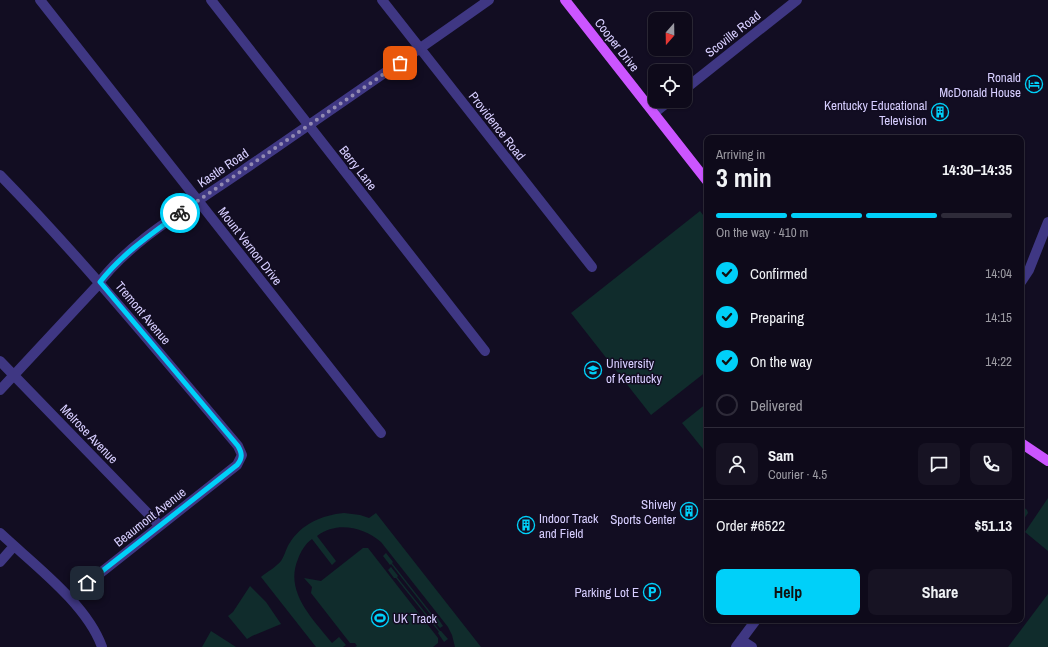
<!DOCTYPE html>
<html lang="en">
<head>
<meta charset="utf-8">
<style>
	body { margin:0; font-family:"Archivo Narrow",sans-serif; background:#171323; color:#f1f3f6; height:100vh; display:flex; flex-direction:column; font-size:15px; white-space:nowrap }
	* { box-sizing:border-box; margin:0 }
	p { font-size:13px; color:#9b9aa2 }
	.icon { flex:none; width:22px; height:22px; fill:none; stroke:currentColor; stroke-width:2; stroke-linecap:round; stroke-linejoin:round }
	.map { position:relative; flex:1; overflow:hidden }
	.drawer { position:absolute; left:704px; top:135px; width:320px; height:488px; display:flex; flex-direction:column; background:#0e0a1a; border-radius:8px; box-shadow:0 1px 3px #0004,0 0 0 1px #2e2b39 }
	.drawer>* { flex:none }
	.needle { width:26px; rotate:200deg }
	.fabs { position:absolute; left:648px; top:12px; display:grid; gap:8px }
	.fabs a { display:grid; place-items:center; width:44px; height:44px; border-radius:8px; background:#0e0a1a; box-shadow:0 1px 3px #0004,0 0 0 1px #2e2b39; font-size:20px }
	.pin { position:absolute; display:grid; place-items:center; width:34px; height:34px; color:#fff; margin:-17px; border-radius:8px; box-shadow:0 2px 6px #0006 }
	.courier { position:absolute; display:grid; place-items:center; width:40px; height:40px; margin:-20px; border:3px solid #00d0f9; border-radius:50%; background:#fff; color:#222; box-shadow:0 1px 5px #0007 }
	.headline em { font-style:normal; font-weight:700 }
	.headline div { display:flex; flex-direction:column-reverse }
	.headline { display:flex; align-items:center; justify-content:space-between; height:68px; padding:0 12px }
	h1 { font-size:26px; font-weight:700; line-height:30px }
	.bar { display:grid; grid-template-columns:repeat(4,1fr); gap:6px 4px; align-content:center; height:48px; padding:0 12px }
	.bar i { height:5px; border-radius:3px; background:#2e2b39 }
	.bar .current { background:#00d0f9 }
	.bar p { grid-column:span 4 }
	.line { display:flex; align-items:center; gap:10px; padding:0 12px; border-top:1px solid #2e2b39 }
	.line div { flex:1 }
	.round { display:grid; place-items:center; flex:none; width:42px; height:42px; border-radius:8px; background:#171323 }
	ol { padding:0 12px; list-style:none }
	li { display:flex; align-items:center; gap:12px; height:44px }
	li p { margin-inline-start:auto }
	li .icon { padding:4px; border-radius:50%; background:#00d0f9; color:#111; stroke-width:4 }
	li:last-child { color:#9b9aa2 }
	li i { width:22px; height:22px; border:2px solid #2e2b39; border-radius:50% }
	.action { display:flex; gap:8px; margin-top:auto; padding:8px 12px }
	.action a { flex:1; height:46px; border-radius:8px; background:#00d0f9; color:#111; font-size:16px; font-weight:700; line-height:46px; text-align:center }
	.action a+a { background:#171323; color:#f1f3f6 }
	.map>svg:first-child { display:block }
	.green { fill:#102c2c }
	.lines { fill:none; stroke-linecap:round; stroke-linejoin:round }
	.minor { stroke:#3f3783; stroke-width:10 }
	.major { stroke:#cb55ff; stroke-width:10 }
	.done { stroke:#928ab2; stroke-width:4; stroke-dasharray:0 7.2 }
	.route { stroke:#00d0f9; stroke-width:5 }
	.labels { text-anchor:middle; dominant-baseline:central; stroke-width:3; stroke-linejoin:round; paint-order:stroke }
	.street-label { font-size:13px; fill:#d7ceff; stroke:#120d22 }
	.poi-label { font-size:13px; fill:#d7ceff; stroke:#120d22; text-anchor:end }
</style>
</head>
<body>
<div class="map">
<svg width="1048" height="647" viewBox="0 0 1048 647">
	<rect width="100%" height="100%" fill="#120d22"/>
	<path class="green" d="M700,211l7,9v151l-56,44 -80,-102z
		M707,403v51l-25,-31z
		M1048,498v53l-23,-19z
		M1021,505l6,5 1,3 -7,10z
		M344,513l16,2 9,3 7,-5 105,134h-26l-3,-12 -4,-8 -67,-85c-18,-15 -44,-21 -64,-6l19,25 -4,4 -20,-26c-7,5 -11,12 -14,20 -14,33 15,60 34,84l7,-6 7,8 -3,2h-27l-55,-70c6,-5 15,-10 20,-16 3,-4 5,-12 8,-17 12,-20 33,-29 55,-31z
		M363,548h5l70,90v5l-5,4h-78l2,-1 -2,-3h-5l-39,-50 1,-6 -8,-9 17,3z
		M386,553l7,9 -1,1 43,55 2,-1 6,9 -3,2 -7,-8 1,-1 -43,-55 -1,1 -7,-9z
		M391,567l7,9 -1,1 43,54h1l7,8 -4,3 -6,-9 1,-1 -43,-54h-2l-6,-8z
		M250,586l16,16 15,22 -29,12 -5,3 -19,-23 5,-4z
		M1048,594v53h-40z
		M211,631l25,16h-34z"/>
	<g class="lines">
		<path class="minor" d="M40,0l341,433
			M211,0l274,351
			M382,0l210,267
			M685,89l112,-89
			M654,113l15,-12
			M0,175c84,86 160,179 238,271l4,9 -5,10 -167,132
			M1021,282l8,-12 19,-48
			M0,361l160,165
			M0,390l96,-103c33,-47 99,-83 146,-116 83,-57 165,-113 247,-171
			M0,533c33,31 87,71 102,114
			M0,562l14,-16
			M741,640l11,7
			M736,647l20,-27"/>
		<path class="major" d="M565,0l142,181
			M1021,443l27,18"/>
	</g>
	<g class="lines">
		<path class="done" d="M180,213l220,-150"/>
		<path class="route" d="M87,583l150,-118c6,-7 5,-12 1,-19l-138,-164c22,-28 51,-48 80,-69"/>
	</g>
	<defs>
		<g id="hotel-ring" transform="scale(0.9)"><circle r="9.5" fill="#120d22" stroke="#00d0f9" stroke-width="1.5"/><path d="M-6-4.5h1.5V1H6V5H4.5V3h-9V5H-6ZM-4 0a1.8 1.8 0 1 1 3.6 0ZM.5 0V-2.5h3Q6-2.5 6 0Z" fill="#00d0f9"/></g>
		<g id="building-ring" transform="scale(0.9)"><circle r="9.5" fill="#120d22" stroke="#00d0f9" stroke-width="1.5"/><path d="M-4-6H4V6H1V3H-1V6H-4ZM-2.5-4.3h1.7v1.8h-1.7ZM.8-4.3h1.7v1.8H.8ZM-2.5-1h1.7V.8h-1.7ZM.8-1h1.7V.8H.8Z" fill="#00d0f9"/></g>
		<g id="university-ring" transform="scale(0.9)"><circle r="9.5" fill="#120d22" stroke="#00d0f9" stroke-width="1.5"/><path d="M0-5L7-2L0 1L-7-2ZM-4 1L0 2.5L4 1V4Q0 6-4 4Z" fill="#00d0f9"/></g>
		<g id="parking-ring" transform="scale(0.9)"><circle r="9.5" fill="#120d22" stroke="#00d0f9" stroke-width="1.5"/><path d="M-3.5-5.5H1a3.5 3.5 0 0 1 0 7H-1V5.5H-3.5ZM-1-3.4V-.6H.8a1.4 1.4 0 0 0 0-2.8Z" fill="#00d0f9"/></g>
		<g id="stadium-ring" transform="scale(0.9)"><circle r="9.5" fill="#120d22" stroke="#00d0f9" stroke-width="1.5"/><path d="M0-5a6.5 5 0 1 0 0 10a6.5 5 0 1 0 0-10ZM-3.5-1.8h7v3.6h-7Z" fill="#00d0f9"/></g>
	</defs>
	<g fill-rule="evenodd">
		<use href="#hotel-ring" x="1034" y="84"/>
		<use href="#building-ring" x="940" y="112"/>
		<use href="#university-ring" x="593" y="370"/>
		<use href="#building-ring" x="689" y="511"/>
		<use href="#building-ring" x="526" y="525"/>
		<use href="#parking-ring" x="652" y="592"/>
		<use href="#stadium-ring" x="380" y="618"/>
	</g>
	<g class="labels">
		<g class="street-label">
			<text transform="translate(733 34) rotate(-38)">Scoville Road</text>
			<text transform="translate(617 45) rotate(52)">Cooper Drive</text>
			<text transform="translate(497 126) rotate(52)">Providence Road</text>
			<text transform="translate(223 168) rotate(-34)">Kastle Road</text>
			<text transform="translate(358 168) rotate(52)">Berry Lane</text>
			<text transform="translate(250 246) rotate(52)">Mount Vernon Drive</text>
			<text transform="translate(143 313) rotate(50)">Tremont Avenue</text>
			<text transform="translate(89 434) rotate(46)">Melrose Avenue</text>
			<text transform="translate(150 517) rotate(-38)">Beaumont Avenue</text>
		</g>
		<g class="poi-label">
			<text x="1021" y="77">Ronald<tspan x="1021" dy="15">McDonald House</tspan></text>
			<text x="927" y="105">Kentucky Educational<tspan x="927" dy="15">Television</tspan></text>
			<text x="606" y="363" text-anchor="start">University<tspan x="606" dy="15">of Kentucky</tspan></text>
			<text x="676" y="504">Shively<tspan x="676" dy="15">Sports Center</tspan></text>
			<text x="539" y="518" text-anchor="start">Indoor Track<tspan x="539" dy="15">and Field</tspan></text>
			<text x="639" y="592">Parking Lot E</text>
			<text x="393" y="618" text-anchor="start">UK Track</text>
		</g>
	</g>
</svg>
<div class="fabs">
<a><svg class="needle" viewBox="-14 -14 28 28"><path d="M0-13l5 13h-10z" fill="#e53935"/><path d="M0 13l5-13h-10z" fill="#9b9aa2"/></svg></a>
<a><svg class="icon" aria-label="locate" viewBox="0 0 24 24"><circle cx="12" cy="12" r="6"/><path d="M12 2v4M12 18v4M2 12h4M18 12h4"/></svg></a>
</div>
<div class="pin" style="left:400px;top:63px;background:#ea580c"><svg class="icon" aria-label="bag" viewBox="0 0 24 24"><path d="M5 8h14l-1 12H6zM9 8a3 3 0 0 1 6 0"/></svg></div>
<div class="pin" style="left:87px;top:583px;background:#1f2937"><svg class="icon" aria-label="home" viewBox="0 0 24 24"><path d="M3 11l9-7 9 7M6 9v11h12V9"/></svg></div>
<div class="courier" style="left:180px;top:213px"><svg class="icon" aria-label="bike" viewBox="0 0 24 24"><circle cx="6" cy="16" r="4"/><circle cx="18" cy="16" r="4"/><path d="M6 16l4-8h5l3 8M10 8l3 8H6M13 5h3"/></svg></div>
<section class="drawer">
<div class="headline"><div><h1>3 min</h1><p>Arriving in</p></div><em>14:30–14:35</em></div>
<div class="bar"><i class="current"></i><i class="current"></i><i class="current"></i><i></i><p>On the way · 410 m</p></div>
<ol>
<li><svg class="icon" aria-label="check" viewBox="0 0 24 24"><path d="M5 12l5 5 9-10"/></svg>Confirmed<p>14:04</p></li>
<li><svg class="icon" aria-label="check" viewBox="0 0 24 24"><path d="M5 12l5 5 9-10"/></svg>Preparing<p>14:15</p></li>
<li><svg class="icon" aria-label="check" viewBox="0 0 24 24"><path d="M5 12l5 5 9-10"/></svg>On the way<p>14:22</p></li>
<li><i></i>Delivered</li>
</ol>
<div class="line" style="height:72px"><a class="round"><svg class="icon" aria-label="person" viewBox="0 0 24 24"><circle cx="12" cy="8" r="4"/><path d="M4 21q1-7 8-7t8 7"/></svg></a><div><b>Sam</b><p>Courier · 4.5</p></div><a class="round"><svg class="icon" aria-label="chat" viewBox="0 0 24 24"><path d="M4 5h16v11H9l-5 4z"/></svg></a><a class="round"><svg class="icon" aria-label="phone" viewBox="0 0 24 24"><path d="M5 4h4l2 5-3 2q2 4 5 5l2-3 5 2v4C11 20 4 13 5 4z"/></svg></a></div>
<div class="line" style="height:52px"><div>Order #6522</div><b>$51.13</b></div>
<div class="action"><a>Help</a><a>Share</a></div>
</section>
</div>
</body>
</html>
